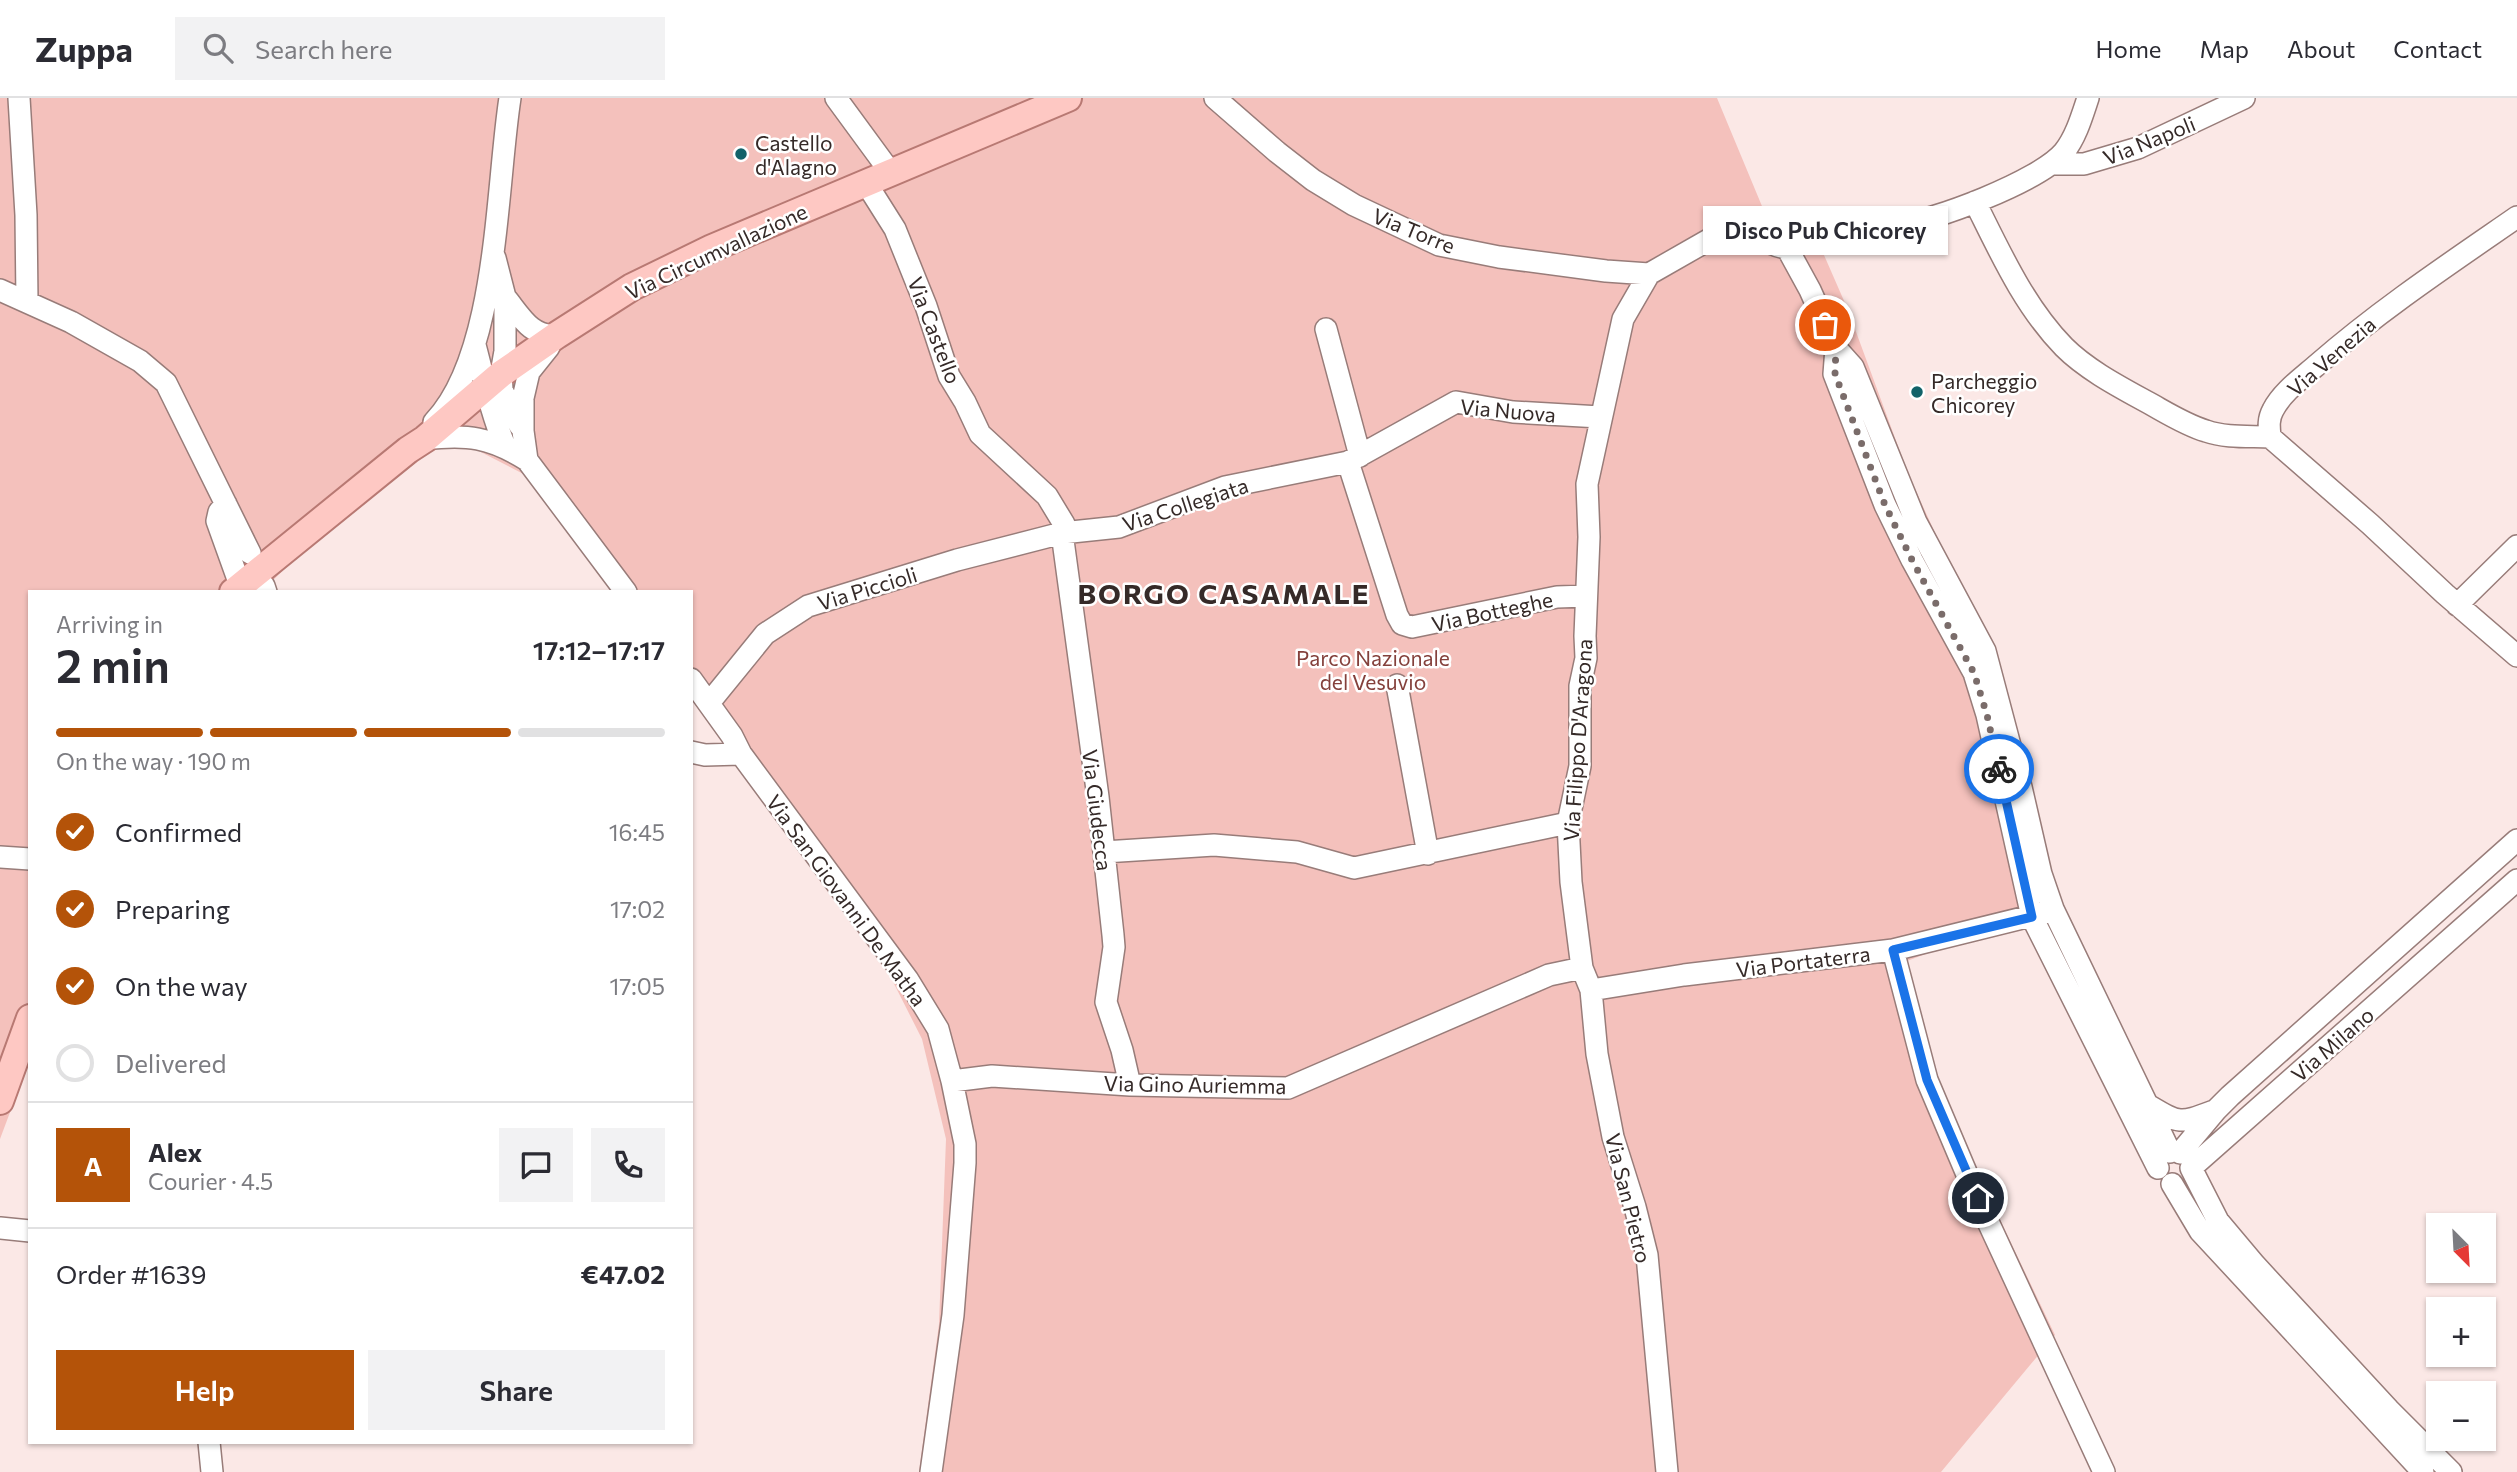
<!DOCTYPE html>
<html lang="en">
<head>
<meta charset="utf-8">
<style>
	body { margin:0; font-family:Commissioner,sans-serif; background:#f2f2f3; color:#2b2b33; height:100vh; display:flex; flex-direction:column; font-size:26px; white-space:nowrap }
	* { box-sizing:border-box; margin:0 }
	p { font-size:23px; color:#7c7c81 }
	.icon { flex:none; width:38px; height:38px; fill:none; stroke:currentColor; stroke-width:2; stroke-linecap:round; stroke-linejoin:round }
	.map { position:relative; flex:1; overflow:hidden }
	.drawer { position:absolute; left:28px; top:492px; width:665px; height:854px; display:flex; flex-direction:column; background:#fff; border-radius:0px; box-shadow:0 2px 5px #0004 }
	.drawer>* { flex:none }
	.needle { width:46px; rotate:156deg }
	.fabs { position:absolute; left:2426px; top:1115px; display:grid; gap:14px }
	.fabs a { display:grid; place-items:center; width:70px; height:70px; border-radius:0px; background:#fff; box-shadow:0 2px 5px #0004; font-size:35px }
	.pin { position:absolute; display:grid; place-items:center; width:60px; height:60px; color:#fff; margin:-30px; border:4px solid #fff; border-radius:50%; box-shadow:0 2px 7px #0007 }
	.courier { position:absolute; display:grid; place-items:center; width:70px; height:70px; margin:-35px; border:5px solid #1a73e8; border-radius:50%; background:#fff; color:#222; box-shadow:0 2px 9px #0007 }
	.bubble { position:absolute; height:49px; border-radius:0px; background:#fff; box-shadow:0 2px 5px #0004; font-size:23px; font-weight:600; line-height:49px; text-align:center }
	.head em { font-style:normal; font-weight:600 }
	.head div { display:flex; flex-direction:column-reverse }
	.head { display:flex; align-items:center; justify-content:space-between; height:119px; padding:0 28px }
	h1 { font-size:46px; font-weight:600; line-height:52px }
	.bar { display:grid; grid-template-columns:repeat(4,1fr); gap:10px 7px; align-content:center; height:84px; padding:0 28px }
	.bar i { height:9px; border-radius:5px; background:#e1e1e2 }
	.bar .current { background:#b45309 }
	.bar p { grid-column:span 4 }
	.line { display:flex; align-items:center; gap:18px; padding:0 28px; border-top:2px solid #e1e1e2 }
	.line div { flex:1 }
	.round { display:grid; place-items:center; flex:none; width:74px; height:74px; border-radius:0px; background:#f2f2f3 }
	ol { padding:0 28px; list-style:none }
	li { display:flex; align-items:center; gap:21px; height:77px }
	li p { margin-inline-start:auto }
	li .icon { padding:7px; border-radius:50%; background:#b45309; color:#fff; stroke-width:4 }
	li:last-child { color:#7c7c81 }
	li i { width:38px; height:38px; border:4px solid #e1e1e2; border-radius:50% }
	.action { display:flex; gap:14px; margin-top:auto; padding:14px 28px }
	.action a { flex:1; height:80px; border-radius:0px; background:#b45309; color:#fff; font-size:28px; font-weight:600; line-height:80px; text-align:center }
	.action a+a { background:#f2f2f3; color:#2b2b33 }
	header { display:flex; align-items:center; gap:42px; box-sizing:border-box; height:98px; padding:0 35px; background:#fff; border-bottom:2px solid #e1e1e2 }
	header strong { font-size:33px }
	nav { display:flex; gap:38px; margin-inline-start:auto; font-size:24px }
	.search { width:490px; height:63px; background:#f2f2f3; display:flex; align-items:center; gap:18px; box-sizing:border-box; padding:0 24px; border-radius:0px; color:#7c7c81; font-size:26px }
	.map>svg:first-child { display:block }
	.green { fill:#f4c1bc }
	.lines { fill:none; stroke-linecap:round; stroke-linejoin:round }
	.minor-casing { stroke:#987c79; stroke-width:24 }
	.major-casing { stroke:#b87973; stroke-width:30 }
	.minor { stroke:#fff; stroke-width:21 }
	.major { stroke:#fec8c3; stroke-width:26 }
	.done { stroke:#7a6c6a; stroke-width:7; stroke-dasharray:0 12.6 }
	.route { stroke:#1a73e8; stroke-width:9 }
	.poi-dot { fill:#126269; stroke:#fff; stroke-width:2.5 }
	.labels { text-anchor:middle; dominant-baseline:central; stroke-width:5; stroke-linejoin:round; paint-order:stroke }
	.street-label { font-size:21px; fill:#352a28; stroke:#fff }
	.poi-label { font-size:21px; fill:#352a28; stroke:#fff; text-anchor:start }
	.park-label { font-size:21px; fill:#84403b; stroke:#fff }
	.district-label { font-size:28px; font-weight:bold; letter-spacing:2px; fill:#352a28; stroke:#fff }
</style>
</head>
<body>
<header>
<strong>Zuppa</strong>
<div class="search"><svg class="icon" aria-label="search" viewBox="0 0 24 24"><circle cx="10" cy="10" r="6"/><path d="M15 15l6 6"/></svg>Search here</div>
<nav><a>Home</a><a>Map</a><a>About</a><a>Contact</a></nav>
</header>
<div class="map">
<svg width="2517" height="1374" viewBox="0 0 2517 1374">
	<rect width="100%" height="100%" fill="#fbe8e6"/>
	<path class="green" d="M0,0h1717l52,125 48,16 31,71 61,166 89,194 59,234 -150,57 30,127 118,247 -114,137h-1022l20,-148 7,-185 -24,-100 -39,-77 -192,-265v-105l-76,-1 -80,-111 -62,-32 -46,-2v8l-124,97 -41,40 -232,1v467l-30,80z"/>
	<g class="lines">
		<g class="minor-casing">
			<path id="minor" d="M19,0l7,117 1,86
				M836,0l55,75
				M1215,0l62,54 36,28 41,25 85,40 60,12 107,14 43,3
				M2051,66h33l54,-16 106,-50
				M866,85l29,46 31,77 23,70 16,26 15,32 67,62 17,28 -2,9 36,264 15,138 1,12 -8,55 16,48 8,35
				M1975,104c25,50 49,104 89,145 23,23 56,40 85,56 18,10 37,22 57,28 20,7 43,5 64,6
				M2517,119c-68,47 -137,93 -199,147 -16,14 -36,28 -45,46 -5,9 -4,17 -3,27l100,87 75,70 72,62
				M1787,150l23,42 26,58 17,19 63,155 69,129 36,136 20,87 12,35 117,243
				M1787,150c9,-6 17,-13 28,-16 23,-9 54,-4 79,-6 38,-4 146,-45 170,-74 12,-15 18,-36 24,-54
				M495,160l10,39v54l-4,23 1,16 18,36
				M0,192l71,32 69,39 26,22 84,170
				M505,199c15,18 26,41 52,38
				M1326,231l34,127
				M475,247c9,34 16,68 30,101
				M549,249l-20,25 -6,26v33l4,29 99,132
				M1836,250l-2,26 51,131 27,55 62,113 13,42 45,202 126,251
				M434,324c64,-67 62,-234 76,-324
				M425,341c42,-5 65,-2 102,21
				M1348,364l49,153 5,9 10,3 145,-30 29,-1
				M226,406l-7,8 -2,9 23,64
				M264,488l2,6
				M2457,507l60,-59
				M691,581l41,57 9,18 167,226 30,49 14,52 13,63v19l-12,152 -22,157
				M1397,587l31,169
				M709,605l56,-69 43,-28 149,-46 105,-27 57,-6 106,-40 123,-25 108,-60 57,10 87,5
				M691,654l14,3 36,-1
				M1104,754l110,-7 83,7 57,16 214,-45
				M0,759l30,2
				M1893,852l34,130 50,118 127,274
				M1591,892l93,-15 209,-25 150,-37
				M952,983l40,-5 138,9 158,3 261,-113 33,-7
				M2148,1007c32,19 31,19 66,6
				M2180,1055l36,-43 14,-14 287,-256
				M2172,1086l28,47 223,241
				M0,1130l30,3
				M209,1344l3,30
				M1667,1374l-20,-217 -12,-48 -22,-70 -16,-83 -6,-64 -9,-22 -11,-86 -3,-59 12,-57v-80l6,-28 -1,-22 4,-99 -2,-53 36,-165 26,-45 84,-48c21,2 32,20 54,22
				M2451,1374l-62,-62 -134,-145 -37,-44 -27,-53 326,-288"/>
		</g>
		<g class="major-casing">
			<path id="major" d="M233,494l175,-142 17,-11 76,-65 56,-39 75,-48 80,-39 356,-150
				M0,1003l30,-83"/>
		</g>
		<use href="#minor" class="minor"/>
		<use href="#major" class="major"/>
	</g>
	<g class="lines">
		<path class="done" d="M1825,227l11,23 -1,26 50,131 27,55 62,113 13,42 12,54"/>
		<path class="route" d="M1978,1100l-51,-118 -34,-130 139,-33 -33,-148"/>
	</g>
	<g class="poi-dot">
		<circle cx="741" cy="56" r="7"/>
		<circle cx="1917" cy="294" r="7"/>
	</g>
	<g class="labels">
		<g class="street-label">
			<text transform="translate(2149 42) rotate(-22)">Via Napoli</text>
			<text transform="translate(1414 132) rotate(22)">Via Torre</text>
			<text transform="translate(716 153) rotate(-25)">Via Circumvallazione</text>
			<text transform="translate(935 232) rotate(69)">Via Castello</text>
			<text transform="translate(2331 258) rotate(-41)">Via Venezia</text>
			<text transform="translate(1508 312) rotate(5)">Via Nuova</text>
			<text transform="translate(1185 406) rotate(-18)">Via Collegiata</text>
			<text transform="translate(867 490) rotate(-17)">Via Piccioli</text>
			<text transform="translate(1492 513) rotate(-12)">Via Botteghe</text>
			<text transform="translate(1577 642) rotate(-86)">Via Filippo D'Aragona</text>
			<text transform="translate(1098 712) rotate(83)">Via Giudecca</text>
			<text transform="translate(847 802) rotate(54)">Via San Giovanni De Matha</text>
			<text transform="translate(1803 863) rotate(-7)">Via Portaterra</text>
			<text transform="translate(2332 946) rotate(-41)">Via Milano</text>
			<text transform="translate(1195 986) rotate(1)">Via Gino Auriemma</text>
			<text transform="translate(1629 1100) rotate(76)">Via San Pietro</text>
		</g>
		<g class="poi-label">
			<text x="755" y="44">Castello<tspan x="755" dy="24">d'Alagno</tspan></text>
			<text x="1931" y="282">Parcheggio<tspan x="1931" dy="24">Chicorey</tspan></text>
		</g>
		<g class="park-label">
			<text x="1373" y="559">Parco Nazionale<tspan x="1373" dy="24">del Vesuvio</tspan></text>
		</g>
		<g class="district-label">
			<text x="1224" y="495">BORGO CASAMALE</text>
		</g>
	</g>
</svg>
<div class="fabs">
<a><svg class="needle" viewBox="-14 -14 28 28"><path d="M0-13l5 13h-10z" fill="#e53935"/><path d="M0 13l5-13h-10z" fill="#7c7c81"/></svg></a>
<a>+</a>
<a>−</a>
</div>
<div class="pin" style="left:1825px;top:227px;background:#ea580c"><svg class="icon" aria-label="bag" viewBox="0 0 24 24"><path d="M5 8h14l-1 12H6zM9 8a3 3 0 0 1 6 0"/></svg></div>
<div class="pin" style="left:1978px;top:1100px;background:#1f2937"><svg class="icon" aria-label="home" viewBox="0 0 24 24"><path d="M3 11l9-7 9 7M6 9v11h12V9"/></svg></div>
<div class="courier" style="left:1999px;top:671px"><svg class="icon" aria-label="bike" viewBox="0 0 24 24"><circle cx="6" cy="16" r="4"/><circle cx="18" cy="16" r="4"/><path d="M6 16l4-8h5l3 8M10 8l3 8H6M13 5h3"/></svg></div>
<div class="bubble" style="left:1703px;top:108px;width:245px">Disco Pub Chicorey</div>
<section class="drawer">
<div class="head"><div><h1>2 min</h1><p>Arriving in</p></div><em>17:12–17:17</em></div>
<div class="bar"><i class="current"></i><i class="current"></i><i class="current"></i><i></i><p>On the way · 190 m</p></div>
<ol>
<li><svg class="icon" aria-label="check" viewBox="0 0 24 24"><path d="M5 12l5 5 9-10"/></svg>Confirmed<p>16:45</p></li>
<li><svg class="icon" aria-label="check" viewBox="0 0 24 24"><path d="M5 12l5 5 9-10"/></svg>Preparing<p>17:02</p></li>
<li><svg class="icon" aria-label="check" viewBox="0 0 24 24"><path d="M5 12l5 5 9-10"/></svg>On the way<p>17:05</p></li>
<li><i></i>Delivered</li>
</ol>
<div class="line" style="height:126px"><b class="round" style="background:#b45309;color:#fff">A</b><div><b>Alex</b><p>Courier · 4.5</p></div><a class="round"><svg class="icon" aria-label="chat" viewBox="0 0 24 24"><path d="M4 5h16v11H9l-5 4z"/></svg></a><a class="round"><svg class="icon" aria-label="phone" viewBox="0 0 24 24"><path d="M5 4h4l2 5-3 2q2 4 5 5l2-3 5 2v4C11 20 4 13 5 4z"/></svg></a></div>
<div class="line" style="height:91px"><div>Order #1639</div><b>€47.02</b></div>
<div class="action"><a>Help</a><a>Share</a></div>
</section>
</div>
</body>
</html>
